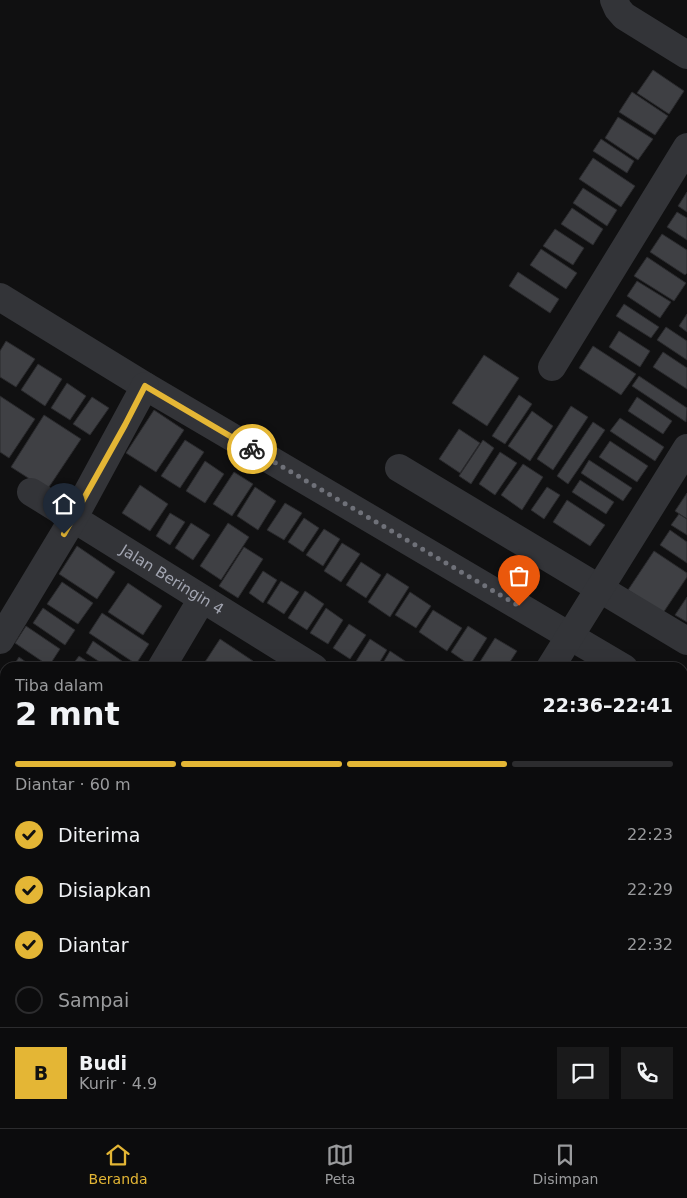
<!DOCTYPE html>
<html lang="id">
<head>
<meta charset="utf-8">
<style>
	body { margin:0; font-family:"DejaVu Sans",sans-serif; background:#1a1a1b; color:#f1f3f6; height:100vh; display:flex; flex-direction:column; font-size:19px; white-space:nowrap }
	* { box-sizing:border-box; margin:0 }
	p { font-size:16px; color:#9a9b9d }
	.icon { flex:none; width:28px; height:28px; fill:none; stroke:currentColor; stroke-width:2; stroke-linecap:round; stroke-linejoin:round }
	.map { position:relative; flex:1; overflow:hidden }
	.sheet { position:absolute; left:0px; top:662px; width:688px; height:466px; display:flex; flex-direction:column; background:#0c0c0d; border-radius:15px 15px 0 0; box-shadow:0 5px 20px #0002,0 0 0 1px #2c2c2e }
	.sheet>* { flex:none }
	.pin { position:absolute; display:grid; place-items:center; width:42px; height:42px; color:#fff; margin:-51px -21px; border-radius:50% 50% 50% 0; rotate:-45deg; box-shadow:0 0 5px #0007 }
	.pin .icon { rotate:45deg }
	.courier { position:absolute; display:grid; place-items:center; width:50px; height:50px; margin:-25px; border:4px solid #e4b635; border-radius:50%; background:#fff; color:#222; box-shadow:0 1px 6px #0007 }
	.headline em { font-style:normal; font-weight:700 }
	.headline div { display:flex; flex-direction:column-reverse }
	.headline { display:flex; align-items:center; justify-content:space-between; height:85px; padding:0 15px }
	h1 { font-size:32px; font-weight:700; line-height:38px }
	.bar { display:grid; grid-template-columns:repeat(4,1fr); gap:8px 5px; align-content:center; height:60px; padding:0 15px }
	.bar i { height:6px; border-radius:4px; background:#2c2c2e }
	.bar .current { background:#e4b635 }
	.bar p { grid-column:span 4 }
	.line { display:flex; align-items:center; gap:12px; padding:0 15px; border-top:1px solid #2c2c2e }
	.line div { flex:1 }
	.round { display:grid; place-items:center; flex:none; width:52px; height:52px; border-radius:0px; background:#1a1a1b }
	ol { padding:0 15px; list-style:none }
	li { display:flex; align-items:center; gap:15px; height:55px }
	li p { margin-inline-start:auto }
	li .icon { padding:5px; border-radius:50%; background:#e4b635; color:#111; stroke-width:4 }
	li:last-child { color:#9a9b9d }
	li i { width:28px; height:28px; border:2px solid #2c2c2e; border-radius:50% }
	.dock { display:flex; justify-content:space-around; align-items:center; height:70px; border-top:1px solid #2c2c2e; background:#0c0c0d; font-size:14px; color:#9a9b9d }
	.dock a { display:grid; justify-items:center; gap:2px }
	.dock .current { color:#e4b635 }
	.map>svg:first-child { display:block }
	.building { fill:#3f4044; stroke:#2a2a2d }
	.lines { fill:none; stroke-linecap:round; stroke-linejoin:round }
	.minor { stroke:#333438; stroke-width:28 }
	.done { stroke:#6f7179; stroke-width:5; stroke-dasharray:0 9 }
	.route { stroke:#e4b635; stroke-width:6 }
	.labels { text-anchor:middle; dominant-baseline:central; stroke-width:4; stroke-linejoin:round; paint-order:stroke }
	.street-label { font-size:15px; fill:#a2a5b1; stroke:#0b0b0c }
</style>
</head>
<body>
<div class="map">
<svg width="687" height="1128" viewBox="0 0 687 1128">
	<rect width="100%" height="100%" fill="#101011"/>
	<path class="building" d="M653,70l31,21 -15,23 -32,-21z
		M632,92l36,24 -13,19 -36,-23z
		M618,117l35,22 -15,21 -33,-22z
		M601,139l33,22 -7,12 -34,-22z
		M593,158l42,28 -14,21 -42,-28z
		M583,188l34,22 -10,16 -34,-23z
		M687,192v20l-9,-6z
		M572,208l31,21 -10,16 -32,-21z
		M677,212l10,6v22l-20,-13z
		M555,229l29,19 -11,17 -30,-19z
		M662,234l25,16v23l-2,2 -35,-23z
		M541,249l36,24 -11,16 -36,-24z
		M647,257l39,26 -12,18 -40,-25z
		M518,272l41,27 -9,14 -41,-27z
		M637,281l34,21 -11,16 -33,-22z
		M624,304l35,23 -8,11 -35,-22z
		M687,314v18l-8,-6z
		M666,327l21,14v19l-30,-20z
		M619,331l31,20 -10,16 -31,-20z
		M6,341l29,18 -19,28 -16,-10v-26z
		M593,346l43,28 -15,21 -42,-27z
		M663,352l24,16v21l-34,-22z
		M484,355l35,23 -32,48 -35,-23z
		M38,364l24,15 -17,27 -24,-16z
		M639,376l48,32 -1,14 -54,-36z
		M67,383l19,13 -16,24 -19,-12z
		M519,395l13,9 -27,40 -13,-8z
		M0,396l35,23 -26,39 -9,-6z
		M92,397l17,11 -19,27 -17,-11z
		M637,397l35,24 -9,13 -35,-23z
		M571,406l17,11 -35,53 -16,-11z
		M154,410l30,20 -28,42 -30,-19z
		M532,411l21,15 -23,35 -22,-15z
		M44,415l37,24 -34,51 -36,-23z
		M620,418l44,29 -9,14 -45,-30z
		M593,422l12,8 -37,54 -11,-8z
		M459,429l21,14 -20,30 -21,-14z
		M185,440l19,12 -24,36 -19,-12z
		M483,440l11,8 -23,36 -12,-8z
		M610,441l38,25 -11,16 -38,-25z
		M500,452l17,11 -22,32 -16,-11z
		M589,460l43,28 -9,13 -42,-28z
		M205,461l19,13 -19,29 -19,-12z
		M523,464l20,13 -21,33 -21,-15z
		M234,472l19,12 -21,32 -19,-12z
		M580,480l34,22 -8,12 -34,-22z
		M140,485l28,19 -18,27 -28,-18z
		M255,487l21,14 -18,29 -21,-14z
		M547,487l13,8 -16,24 -13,-9z
		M687,493v26l-12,-8z
		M567,500l38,25 -15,21 -37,-24z
		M285,503l17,10 -18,27 -17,-10z
		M170,513l15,9 -15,23 -14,-9z
		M679,514l8,5v16l-16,-10z
		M304,518l15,10 -16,24 -15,-10z
		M191,523l19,12 -17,25 -18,-12z
		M228,523l21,14 -28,43 -21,-14z
		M324,529l16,10 -17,27 -17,-11z
		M670,530l17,12v21l-27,-18z
		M342,543l18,11 -19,28 -17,-11z
		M77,546l38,26 -18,27 -38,-25z
		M244,547l19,12 -25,39 -19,-12z
		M654,551l33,22v4l-24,36 -35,-23z
		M361,562l20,13 -15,23 -20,-13z
		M263,571l14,9 -14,23 -14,-10z
		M387,573l22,14 -19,30 -22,-15z
		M281,581l18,11 -15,22 -17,-11z
		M62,582l31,21 -15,21 -31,-20z
		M128,583l34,23 -19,29 -35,-23z
		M305,591l19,13 -17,26 -19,-12z
		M410,592l21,14 -15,22 -21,-13z
		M687,597v25l-12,-7z
		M43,608l32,22 -10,15 -32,-22z
		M326,608l17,12 -15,24 -18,-11z
		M433,610l29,18 -15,23 -28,-19z
		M102,613l47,31 -13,20 -47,-31z
		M349,624l17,11 -16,24 -17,-11z
		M26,626l34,23 -11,17 -34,-23z
		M468,626l19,12 -17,27 -19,-13z
		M495,638l22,13 -11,17h-30z
		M220,639l33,22 -4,7h-42l-4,-3z
		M370,639l17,11 -11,18h-14l-7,-5z
		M93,641l39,27h-23l-23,-15z
		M390,651l18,12 -3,5h-25z
		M79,656l18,12h-27z
		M19,657l15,11h-22z
		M2,674l3,2v18l-5,-4v-13z
		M0,699l5,3v27l-5,-3z
		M682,727l5,3v6l-5,7z
		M682,763l5,4v22l-5,7z
		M0,787l5,3v27l-5,-4z
		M682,820l5,3v30l-5,7z
		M0,823l5,3v21l-5,-4z
		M0,854l5,3v26l-5,-3z
		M5,974v50l-5,-3v-39z
		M0,1089l5,3v32h9l-3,4h-11z"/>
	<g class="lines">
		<g class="minor">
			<path d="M614,0l4,9 6,7 63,39"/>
			<path d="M0,297l145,89 479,282"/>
			<path d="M552,367l135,-220"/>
			<path d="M399,468l288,173"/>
			<path id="s1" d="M31,492l283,176"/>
			<path d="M0,640l73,-121 72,-133"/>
			<path d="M161,668l41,-69"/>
			<path d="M550,668l137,-220"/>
			<path d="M682,702l5,3"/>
			<path d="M682,901l5,2"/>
			<path d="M0,928l5,-8"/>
			<path d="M0,1054l5,3"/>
			<path d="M112,1124l7,4"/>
			<path d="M60,1128l2,-4"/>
			<path d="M254,1128l3,-4"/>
		</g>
	</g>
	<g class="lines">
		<path class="done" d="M252,449l267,157"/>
		<path class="route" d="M64,534l61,-109 20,-39 107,63"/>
	</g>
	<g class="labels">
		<g class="street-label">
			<text stroke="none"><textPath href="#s1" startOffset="166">Jalan Beringin 4</textPath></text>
		</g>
	</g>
</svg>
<div class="pin" style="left:519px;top:606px;background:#ea580c"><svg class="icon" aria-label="bag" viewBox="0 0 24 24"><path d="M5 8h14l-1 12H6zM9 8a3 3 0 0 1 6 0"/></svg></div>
<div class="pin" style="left:64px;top:534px;background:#1f2937"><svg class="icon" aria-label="home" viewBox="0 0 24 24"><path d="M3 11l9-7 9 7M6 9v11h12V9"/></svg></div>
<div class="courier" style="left:252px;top:449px"><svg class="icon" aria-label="bike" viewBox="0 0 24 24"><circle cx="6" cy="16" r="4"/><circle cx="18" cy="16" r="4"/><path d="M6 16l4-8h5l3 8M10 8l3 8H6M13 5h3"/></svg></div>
<section class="sheet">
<div class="headline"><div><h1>2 mnt</h1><p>Tiba dalam</p></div><em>22:36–22:41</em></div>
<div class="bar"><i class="current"></i><i class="current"></i><i class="current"></i><i></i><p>Diantar · 60 m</p></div>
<ol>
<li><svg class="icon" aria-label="check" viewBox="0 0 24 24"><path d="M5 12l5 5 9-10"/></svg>Diterima<p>22:23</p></li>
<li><svg class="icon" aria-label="check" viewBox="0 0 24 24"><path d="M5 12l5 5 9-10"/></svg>Disiapkan<p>22:29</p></li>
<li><svg class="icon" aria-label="check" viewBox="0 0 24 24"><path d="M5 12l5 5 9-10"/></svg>Diantar<p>22:32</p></li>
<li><i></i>Sampai</li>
</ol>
<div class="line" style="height:90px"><b class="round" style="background:#e4b635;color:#111">B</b><div><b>Budi</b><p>Kurir · 4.9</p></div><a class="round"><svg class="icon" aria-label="chat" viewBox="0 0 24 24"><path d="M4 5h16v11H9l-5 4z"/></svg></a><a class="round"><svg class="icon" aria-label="phone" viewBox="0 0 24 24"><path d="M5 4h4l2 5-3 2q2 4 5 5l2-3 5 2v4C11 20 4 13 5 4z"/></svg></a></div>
</section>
</div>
<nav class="dock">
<a class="current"><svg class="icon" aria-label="home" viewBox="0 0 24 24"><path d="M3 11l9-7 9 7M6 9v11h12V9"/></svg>Beranda</a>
<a><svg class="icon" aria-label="map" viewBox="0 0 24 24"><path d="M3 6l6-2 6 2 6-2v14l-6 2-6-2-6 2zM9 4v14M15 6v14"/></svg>Peta</a>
<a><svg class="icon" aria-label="saved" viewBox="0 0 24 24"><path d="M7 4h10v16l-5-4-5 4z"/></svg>Disimpan</a>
</nav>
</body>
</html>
